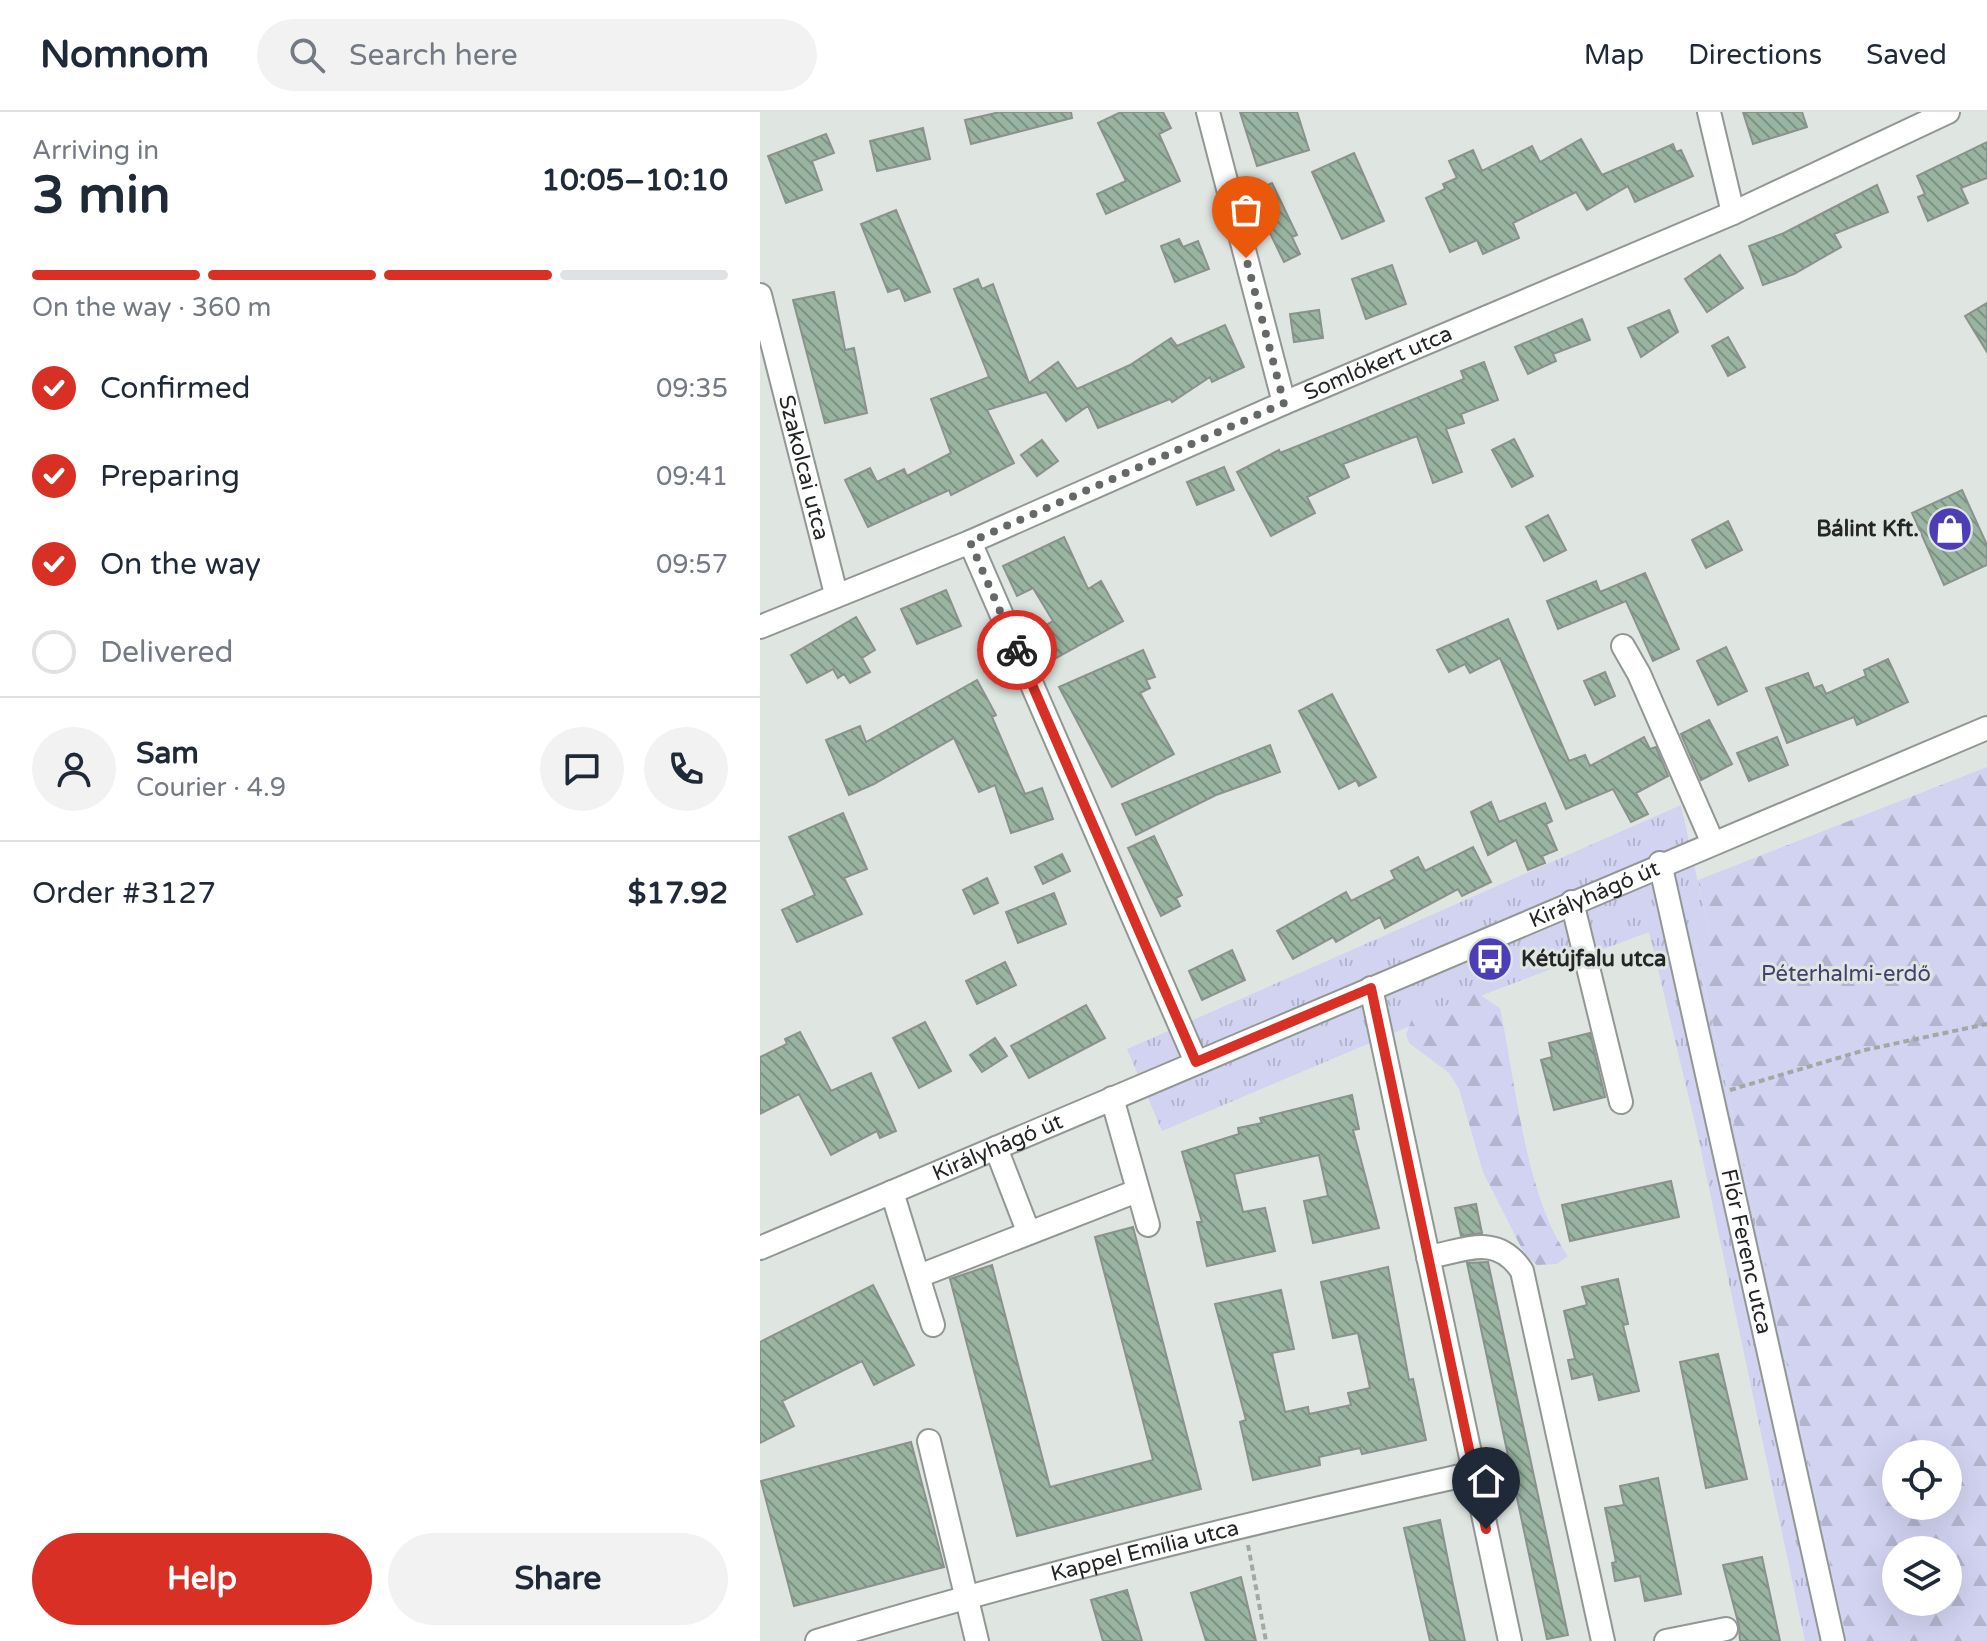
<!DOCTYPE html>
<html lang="en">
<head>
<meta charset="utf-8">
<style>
	body { margin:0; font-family:"Varela Round",sans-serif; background:#f2f2f3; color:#1f2937; height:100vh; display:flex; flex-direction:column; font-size:30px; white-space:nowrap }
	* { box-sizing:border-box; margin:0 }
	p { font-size:26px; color:#747a83 }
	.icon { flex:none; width:44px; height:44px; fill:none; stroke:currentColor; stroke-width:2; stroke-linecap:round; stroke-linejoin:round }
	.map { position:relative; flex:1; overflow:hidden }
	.sheet { display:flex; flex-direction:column; background:#fff; width:760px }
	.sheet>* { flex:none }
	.fabs { position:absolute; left:1122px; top:1328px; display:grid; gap:16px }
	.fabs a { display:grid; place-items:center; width:80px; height:80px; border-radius:50%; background:#fff; box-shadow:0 8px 32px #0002; font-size:40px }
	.pin { position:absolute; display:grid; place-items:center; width:68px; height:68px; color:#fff; margin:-82px -34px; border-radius:50% 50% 50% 0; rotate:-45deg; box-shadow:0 0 8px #0007 }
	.pin .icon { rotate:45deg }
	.courier { position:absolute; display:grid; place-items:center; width:80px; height:80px; margin:-40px; border:6px solid #d93025; border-radius:50%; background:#fff; color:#222; box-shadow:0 2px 10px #0007 }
	.head em { font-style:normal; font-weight:700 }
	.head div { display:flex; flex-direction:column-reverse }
	.head { display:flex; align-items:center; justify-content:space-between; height:136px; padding:0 32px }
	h1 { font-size:52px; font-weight:700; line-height:60px }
	.bar { display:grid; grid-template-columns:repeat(4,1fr); gap:12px 8px; align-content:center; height:96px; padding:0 32px }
	.bar i { height:10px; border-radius:6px; background:#e0e1e3 }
	.bar .active { background:#d93025 }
	.bar p { grid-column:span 4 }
	.line { display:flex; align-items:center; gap:20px; padding:0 32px; border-top:2px solid #e0e1e3 }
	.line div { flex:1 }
	.round { display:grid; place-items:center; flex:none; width:84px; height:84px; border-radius:42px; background:#f2f2f3 }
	ol { padding:0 32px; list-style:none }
	li { display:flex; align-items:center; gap:24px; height:88px }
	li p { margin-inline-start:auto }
	li .icon { padding:8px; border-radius:50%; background:#d93025; color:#fff; stroke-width:4 }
	li:last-child { color:#747a83 }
	li i { width:44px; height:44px; border:4px solid #e0e1e3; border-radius:50% }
	.action { display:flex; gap:16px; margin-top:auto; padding:16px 32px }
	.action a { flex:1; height:92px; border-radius:48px; background:#d93025; color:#fff; font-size:32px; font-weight:700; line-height:92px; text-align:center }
	.action a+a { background:#f2f2f3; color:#1f2937 }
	header { display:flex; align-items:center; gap:48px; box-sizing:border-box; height:112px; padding:0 40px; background:#fff; border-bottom:2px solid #e0e1e3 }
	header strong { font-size:38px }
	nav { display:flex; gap:44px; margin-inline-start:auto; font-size:28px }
	.search { width:560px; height:72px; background:#f2f2f3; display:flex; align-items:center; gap:20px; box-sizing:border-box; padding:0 28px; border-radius:44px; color:#747a83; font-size:30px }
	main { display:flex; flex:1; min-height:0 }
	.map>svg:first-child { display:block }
	.grass { fill:url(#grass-tufts) }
	.forest { fill:url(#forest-firs); fill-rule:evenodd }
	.building { fill:url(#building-back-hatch); stroke:#8b918c; stroke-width:2 }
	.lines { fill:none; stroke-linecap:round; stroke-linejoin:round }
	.minor-casing { stroke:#919792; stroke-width:26 }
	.path { stroke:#a2a8a3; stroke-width:4; stroke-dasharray:6 4; stroke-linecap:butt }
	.minor { stroke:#fff; stroke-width:22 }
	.done { stroke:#656966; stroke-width:8; stroke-dasharray:0 14.4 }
	.route { stroke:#d93025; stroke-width:10 }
	.labels { text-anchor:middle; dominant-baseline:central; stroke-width:6; stroke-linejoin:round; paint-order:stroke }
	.street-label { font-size:22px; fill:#232624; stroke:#dfe6e1 }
	.poi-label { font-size:22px; font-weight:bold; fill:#232624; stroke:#dfe6e1; text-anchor:end }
	.park-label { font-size:22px; fill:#41416d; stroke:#dfe6e1 }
</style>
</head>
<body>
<header>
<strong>Nomnom</strong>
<div class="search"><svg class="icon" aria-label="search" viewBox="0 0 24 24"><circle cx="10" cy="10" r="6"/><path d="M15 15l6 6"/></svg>Search here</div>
<nav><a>Map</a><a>Directions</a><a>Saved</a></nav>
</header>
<main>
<section class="sheet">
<div class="head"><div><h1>3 min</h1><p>Arriving in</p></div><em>10:05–10:10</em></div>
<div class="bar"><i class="active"></i><i class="active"></i><i class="active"></i><i></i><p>On the way · 360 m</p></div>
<ol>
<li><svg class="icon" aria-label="check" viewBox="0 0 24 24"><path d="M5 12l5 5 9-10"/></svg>Confirmed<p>09:35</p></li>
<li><svg class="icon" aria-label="check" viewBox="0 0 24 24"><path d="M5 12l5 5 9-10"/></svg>Preparing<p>09:41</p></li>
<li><svg class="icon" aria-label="check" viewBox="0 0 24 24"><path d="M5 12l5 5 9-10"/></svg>On the way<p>09:57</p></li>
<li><i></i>Delivered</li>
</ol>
<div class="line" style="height:144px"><a class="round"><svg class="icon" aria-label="person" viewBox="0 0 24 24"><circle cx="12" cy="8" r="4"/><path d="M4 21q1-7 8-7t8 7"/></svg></a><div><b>Sam</b><p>Courier · 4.9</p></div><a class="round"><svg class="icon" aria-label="chat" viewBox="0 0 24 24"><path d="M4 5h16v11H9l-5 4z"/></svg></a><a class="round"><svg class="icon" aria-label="phone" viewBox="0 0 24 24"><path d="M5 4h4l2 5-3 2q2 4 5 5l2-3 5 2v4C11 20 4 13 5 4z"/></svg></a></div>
<div class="line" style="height:104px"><div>Order #3127</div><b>$17.92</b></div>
<div class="action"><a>Help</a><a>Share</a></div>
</section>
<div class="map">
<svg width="1227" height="1529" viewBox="0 0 1227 1529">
	<defs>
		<pattern id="grass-tufts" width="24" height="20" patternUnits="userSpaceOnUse" patternTransform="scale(2)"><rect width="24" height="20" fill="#d1d3f1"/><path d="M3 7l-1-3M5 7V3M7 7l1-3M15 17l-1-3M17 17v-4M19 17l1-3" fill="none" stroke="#b3b5ce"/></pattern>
		<pattern id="forest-firs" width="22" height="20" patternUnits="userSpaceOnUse" patternTransform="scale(2)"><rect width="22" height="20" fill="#d1d3f1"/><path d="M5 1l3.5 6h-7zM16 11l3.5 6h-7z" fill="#b3b5ce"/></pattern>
		<pattern id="building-back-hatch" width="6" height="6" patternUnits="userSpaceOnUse" patternTransform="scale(2)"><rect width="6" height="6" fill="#99b4a0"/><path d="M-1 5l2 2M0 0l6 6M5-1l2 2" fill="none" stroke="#7c9282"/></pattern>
	</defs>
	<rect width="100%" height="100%" fill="#dfe6e1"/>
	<path class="grass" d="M921,693l28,127 -15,7 153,702h-42l-108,-509 -48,-200 -156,59 -331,140 -35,-82z"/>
	<path class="forest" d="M1227,655v874h-140l-153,-703 15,-6 -11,-52zM1136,1342h52v52h-52zM1136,1438h52v52h-52z
		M717,881l23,15c15,71 26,191 68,248l-11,8 -20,1 -12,-10 -42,-83 -24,-83 -10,-16 -40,-30 -3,-9 6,-15z"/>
	<path class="building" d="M240,0h71l1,6 -101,26 -6,-24z
		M361,0h42l8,16 -12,6 21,47 -74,33 -9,-20 29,-13 -28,-58z
		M480,0h57l12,38 -52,16z
		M983,0h59l5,15 -54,17z
		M163,16l7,31 -53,12 -7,-30z
		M66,22l8,19 -22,8 10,29 -36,13 -18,-47z
		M821,27l21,36 71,-31 3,8 5,-2 12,26 -58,26 -7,-16 -41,24 -11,-18 -63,31 6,15 -36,16 -6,-14 -27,12 -24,-54 19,-9 -2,-5 14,-6 -8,-17 24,-11 9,21 50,-25 8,16z
		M1227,30v36l-26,10 7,15 -40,18 -10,-24 7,-3 -8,-18z
		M594,41l30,68 -42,18 -30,-67z
		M512,71l25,52 -5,2 8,17 -16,8 -33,-68z
		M1117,73l11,27 -54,22 7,13 -47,27 -31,11 -14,-39 35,-13z
		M136,98l34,82 -25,9 -5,-13 -12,4 -27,-68z
		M419,127l4,8 15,-6 11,28 -34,13 -14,-36z
		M960,143l23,33 -36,24 -22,-33z
		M632,153l14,39 -40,15 -14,-40z
		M218,167l4,10 11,-5 36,99 29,-21 19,27 53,-24 41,-27 6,8 48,-21 19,42 -32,15 -2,-5 -38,25 -2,-3 -72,29 -10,-22 -22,15 -20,-29 -59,18 27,53 -63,32 -2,-5 -81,37 -23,-47 25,-12 7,14 27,-13 3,7 44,-23 -20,-54 58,-22 -35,-88z
		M74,180l11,58 9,-2 13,65 -42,10 -32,-123z
		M1227,191v49l-22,-36z
		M559,198l4,28 -29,4 -4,-28z
		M909,198l9,22 -37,25 -13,-29z
		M822,207l8,21 -37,14 3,7 -28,13 -13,-27z
		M968,225l17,30 -17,9 -16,-30z
		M724,250l14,38 -37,14 3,9 -18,6 16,43 -29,11 -16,-47 -74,28 6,13 -42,20 8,16 -44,23 -34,-64 42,-22 1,3 184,-74 -3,-8z
		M754,327l19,37 -21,11 -20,-37z
		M282,328l16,21 -21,15 -16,-21z
		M464,355l10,23 -37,15 -10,-23z
		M1202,378l25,55v20l-43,20 -32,-72z
		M788,403l18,35 -22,11 -18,-34z
		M968,409l14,29 -36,18 -14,-28z
		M304,425l24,52 13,-8 22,40 -74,41 -16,-29 20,-12 -20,-33 -16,8 -14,-30z
		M885,461l34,76 -26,12 -27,-60 -68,28 -11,-28 49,-20 4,11z
		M186,478l15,36 -44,18 -16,-35z
		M96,505l19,33 -13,8 8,14 -20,11 -6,-9 -6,4 -5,-9 -26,14 -16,-28z
		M748,507l61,142 16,-6 5,11 54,-29 6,12 6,-2 12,29 -32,17 12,21 -17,8 -18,-33 -47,20 -66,-151 -30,15 -5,-9 -16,8 -12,-22z
		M966,535l21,44 -29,14 -21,-44z
		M383,538l12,27 -9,3 4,8 -10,5 34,61 -62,33 -53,-100z
		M1128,547l20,43 -51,23 -3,-8 -67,26 -21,-55 42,-15 6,15 8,-3 4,9 40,-18 -2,-6z
		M845,560l10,24 -20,9 -11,-24z
		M217,568l19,35 -4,2 33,77 17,-6 11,31 -42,14 -16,-48 -16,7 -25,-54 -80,46 -25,11 -23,-55 34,-14 6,16z
		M572,582l44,83 -17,9 -3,-6 -17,9 -40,-78z
		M949,608l23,44 -31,16 -20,-46z
		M1017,625l11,28 -39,16 -12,-28z
		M510,633l10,27 -64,23 -80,40 -14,-31z
		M731,690l8,20 46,-19 7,18 -6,3 11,26 -15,6 3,7 -17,7 -12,-30 -28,15 -17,-43z
		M83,701l24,56 -23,9 18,36 -65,28 -15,-32 33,-15 -26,-58z
		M394,724l28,59 -6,3 4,8 -19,10 -33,-68z
		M713,735l18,35 -29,14 -4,-7 -73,39 -5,-11 -44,25 -3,-5 -40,22 -16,-28 69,-39 5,9 44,-22 -4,-8 27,-14 7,14z
		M302,742l8,17 -27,13 -8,-17z
		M227,766l11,25 -24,11 -11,-24z
		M294,781l12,31 -48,19 -12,-31z
		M472,838l13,30 -43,20 -13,-29z
		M245,850l11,23 -39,19 -11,-23z
		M326,893l19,33 -76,40 -18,-32z
		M165,910l26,49 -32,17 -26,-50z
		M40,920l31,59 40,-18 25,58 -16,7 -3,-7 -46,24 -32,-61 -39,20v-57l27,-13 -2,-5z
		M830,921l15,64 -51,13 -13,-50 11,-3 -3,-14z
		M235,926l12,18 -25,16 -12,-17z
		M592,983l7,34 -6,1 26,98 -66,15 -9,-42 24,-5 -9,-41 -85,19 9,38 22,-4 10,43 -68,15 -10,-44h5l-20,-70 57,-18 -1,-6 24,-5 -2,-5z
		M911,1069l8,36 -109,24 -8,-36z
		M716,1092l6,29 -21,3 -6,-28z
		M373,1115l68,262 -184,47 -67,-257 42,-14 58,222 103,-27 -58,-223z
		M728,1150l80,373 -21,4 -80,-376z
		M628,1155l21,113 4,-1 13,61 -64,14 -2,-6 -41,9 1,8 -67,15 -13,-58 6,-2 -31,-116 66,-14 13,59 -22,4 13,59 23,-5 1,7 42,-9 -3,-12 22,-5 -12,-55 -25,5 -12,-56z
		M858,1167l10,45 -5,1 16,66 -40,9 -6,-26 -21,5 -4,-19 7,-1 -11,-48 23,-6 -5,-18z
		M113,1173l41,80 -40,20 -12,-24 -80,40 12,25 -34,17v-101z
		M958,1242l29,125 -41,9 -26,-126z
		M151,1330l33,125 -150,39 -33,-125z
		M898,1366l23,116 -36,7 -5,-25 -25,5 -3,-18 4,-1 -11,-54 19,-3 -4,-19z
		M680,1408l13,65 12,56h-35l-26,-113z
		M1002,1445l18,84h-40l-1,-15 -16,-61z
		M481,1465l15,64h-50l-15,-48z
		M367,1478l15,51h-39l-12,-41z"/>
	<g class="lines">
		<g class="minor-casing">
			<g id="minor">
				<path d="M448,0l76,291"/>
				<path d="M949,0l24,101"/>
				<path id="s1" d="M0,183l76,299"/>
				<path d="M210,430l226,520"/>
				<path id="s2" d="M0,515l210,-85 314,-139 449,-190 215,-101"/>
				<path d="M863,534l16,28 73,167"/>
				<path id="s3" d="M900,751l173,778"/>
				<path d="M812,790l49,200"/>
				<path d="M611,876l139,653"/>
				<path d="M352,986l36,127"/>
				<path d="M236,1036l32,83"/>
				<path d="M132,1080l41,133"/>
				<path id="s4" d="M0,1136l1227,-520"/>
				<path d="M668,1145c39,-7 69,-24 94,14l81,370"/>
				<path d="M159,1164l218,-85"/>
				<path d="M169,1329l48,200"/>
				<path id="s5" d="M57,1529c217,-66 436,-119 657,-168"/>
				<path d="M906,1529l60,-12"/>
			</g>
		</g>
		<path class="path" d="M970,978l135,-40 122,-26
			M488,1433l18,96"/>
		<use href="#minor" class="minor"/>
	</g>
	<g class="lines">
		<path class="done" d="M257,538l-47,-108 314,-139 -38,-145"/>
		<path class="route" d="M257,538l179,412 175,-74 115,541"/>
	</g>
	<defs>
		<g id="shop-disc" transform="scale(2.3)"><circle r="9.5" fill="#4d3eb5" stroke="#dfe6e1"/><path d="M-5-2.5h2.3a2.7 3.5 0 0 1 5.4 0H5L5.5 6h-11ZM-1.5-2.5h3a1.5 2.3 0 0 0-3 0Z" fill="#fff"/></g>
		<g id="bus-disc" transform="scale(2.3)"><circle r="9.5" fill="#4d3eb5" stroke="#dfe6e1"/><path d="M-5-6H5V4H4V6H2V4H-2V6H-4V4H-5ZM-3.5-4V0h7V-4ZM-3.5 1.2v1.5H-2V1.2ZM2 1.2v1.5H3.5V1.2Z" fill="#fff"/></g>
	</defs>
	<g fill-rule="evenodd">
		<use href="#shop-disc" x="1190" y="417"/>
		<use href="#bus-disc" x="730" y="847"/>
	</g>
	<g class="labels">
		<g class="street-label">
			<text stroke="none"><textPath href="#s2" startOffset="672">Somlókert utca</textPath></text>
			<text stroke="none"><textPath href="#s1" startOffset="178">Szakolcai utca</textPath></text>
			<text stroke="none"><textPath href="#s4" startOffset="906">Királyhágó út</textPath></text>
			<text stroke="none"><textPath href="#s4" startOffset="258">Királyhágó út</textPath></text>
			<text stroke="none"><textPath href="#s3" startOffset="398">Flór Ferenc utca</textPath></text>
			<text stroke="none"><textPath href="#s5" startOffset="340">Kappel Emília utca</textPath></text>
		</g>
		<g class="poi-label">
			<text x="1159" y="417">Bálint Kft.</text>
			<text x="761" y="847" text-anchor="start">Kétújfalu utca</text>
		</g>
		<g class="park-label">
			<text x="1086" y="862">Péterhalmi-erdő</text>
		</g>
	</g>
</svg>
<div class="fabs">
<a><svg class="icon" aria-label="locate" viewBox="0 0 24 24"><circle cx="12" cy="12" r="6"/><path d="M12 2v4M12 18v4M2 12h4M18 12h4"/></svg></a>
<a><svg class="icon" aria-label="layers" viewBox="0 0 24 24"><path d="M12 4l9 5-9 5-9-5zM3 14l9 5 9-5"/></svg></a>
</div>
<div class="pin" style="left:486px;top:146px;background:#ea580c"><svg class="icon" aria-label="bag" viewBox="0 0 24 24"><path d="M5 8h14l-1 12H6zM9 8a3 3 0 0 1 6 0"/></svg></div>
<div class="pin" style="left:726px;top:1417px;background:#1f2937"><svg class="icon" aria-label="home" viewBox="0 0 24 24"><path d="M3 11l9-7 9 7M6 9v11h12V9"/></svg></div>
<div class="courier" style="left:257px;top:538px"><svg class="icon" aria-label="bike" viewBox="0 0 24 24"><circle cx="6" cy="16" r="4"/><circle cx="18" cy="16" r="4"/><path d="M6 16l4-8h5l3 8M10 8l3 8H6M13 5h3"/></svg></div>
</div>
</main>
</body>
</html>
